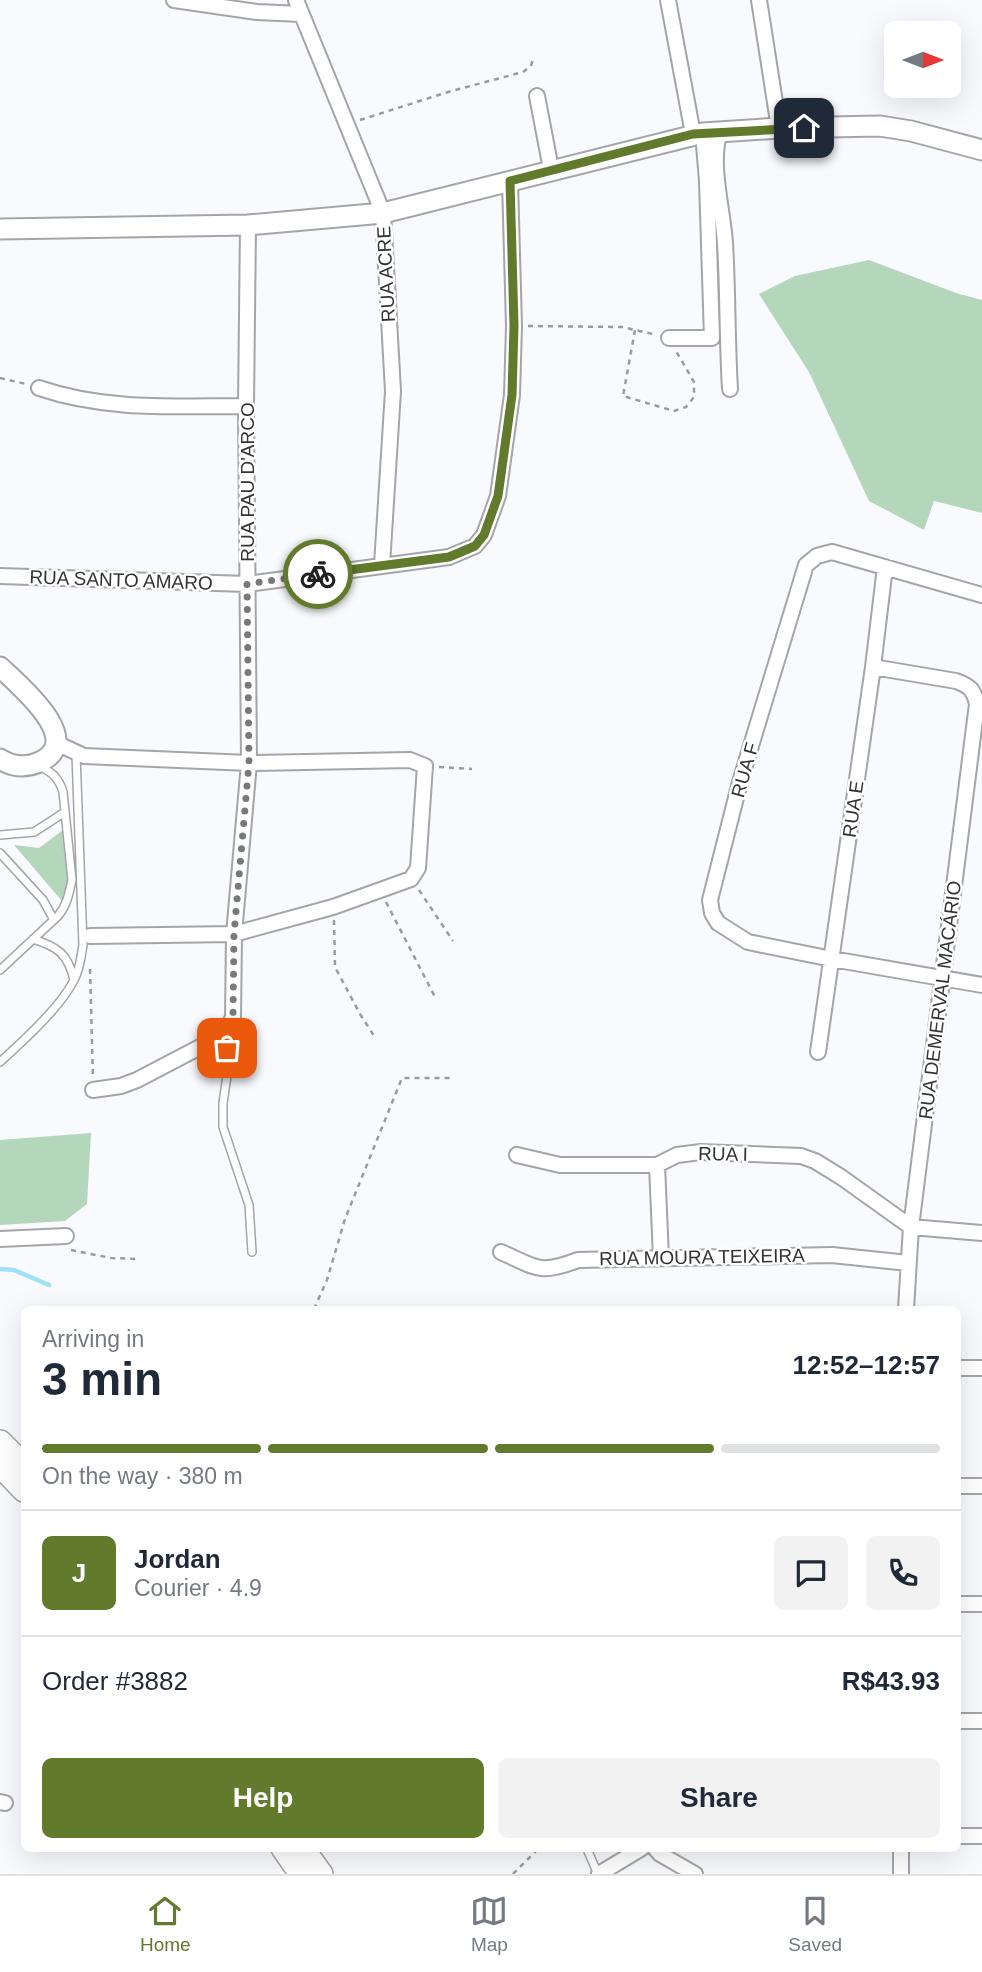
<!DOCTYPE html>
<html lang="en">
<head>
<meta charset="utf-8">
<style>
	body { margin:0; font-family:Arial,sans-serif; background:#f2f2f3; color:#1f2937; height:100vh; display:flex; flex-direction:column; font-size:26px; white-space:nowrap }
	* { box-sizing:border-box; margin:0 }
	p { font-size:23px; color:#747a83 }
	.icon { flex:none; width:38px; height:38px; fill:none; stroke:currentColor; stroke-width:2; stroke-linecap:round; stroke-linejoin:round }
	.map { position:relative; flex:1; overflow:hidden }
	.panel { position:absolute; left:21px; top:1306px; width:940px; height:546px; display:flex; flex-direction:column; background:#fff; border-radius:10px; box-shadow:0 7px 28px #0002 }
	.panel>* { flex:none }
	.needle { width:46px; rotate:90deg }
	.controls { position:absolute; left:884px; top:21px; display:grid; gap:14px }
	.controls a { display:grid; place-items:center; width:77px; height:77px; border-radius:10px; background:#fff; box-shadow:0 7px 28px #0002; font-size:35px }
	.pin { position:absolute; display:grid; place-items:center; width:60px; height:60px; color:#fff; margin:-30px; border-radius:14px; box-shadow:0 4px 10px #0006 }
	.courier { position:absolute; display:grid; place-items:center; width:70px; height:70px; margin:-35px; border:5px solid #627a2c; border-radius:50%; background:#fff; color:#222; box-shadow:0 2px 9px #0007 }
	.overview em { font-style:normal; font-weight:700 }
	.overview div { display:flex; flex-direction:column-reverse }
	.overview { display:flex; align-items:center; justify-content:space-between; height:119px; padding:0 21px }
	h1 { font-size:46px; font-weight:700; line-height:52px }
	.bar { display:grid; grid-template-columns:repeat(4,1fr); gap:10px 7px; align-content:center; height:84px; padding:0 21px }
	.bar i { height:9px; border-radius:5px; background:#e0e1e3 }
	.bar .current { background:#627a2c }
	.bar p { grid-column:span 4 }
	.line { display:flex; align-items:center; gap:18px; padding:0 21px; border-top:2px solid #e0e1e3 }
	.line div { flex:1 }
	.round { display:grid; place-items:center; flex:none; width:74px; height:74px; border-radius:10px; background:#f2f2f3 }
	.button { display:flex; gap:14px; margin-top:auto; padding:14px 21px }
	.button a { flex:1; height:80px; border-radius:10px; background:#627a2c; color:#fff; font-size:28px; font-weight:700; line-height:80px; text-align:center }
	.button a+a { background:#f2f2f3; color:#1f2937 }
	.dock { display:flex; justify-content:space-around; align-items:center; height:98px; border-top:2px solid #e0e1e3; background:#fff; font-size:19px; color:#747a83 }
	.dock a { display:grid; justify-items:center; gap:4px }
	.dock .current { color:#627a2c }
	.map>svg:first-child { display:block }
	.green { fill:#b4d6bb }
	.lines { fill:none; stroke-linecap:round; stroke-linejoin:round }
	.stream { stroke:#9fe0f5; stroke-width:4.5 }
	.lane-casing { stroke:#a3a5a8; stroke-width:10 }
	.street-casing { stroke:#a3a5a8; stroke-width:18 }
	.secondary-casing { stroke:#a3a5a8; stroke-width:23 }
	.primary-casing { stroke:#a3a5a8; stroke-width:26 }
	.path { stroke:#9a9b9d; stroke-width:2.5; stroke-dasharray:5 5; stroke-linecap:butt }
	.lane { stroke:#fff; stroke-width:7 }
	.street { stroke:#fff; stroke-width:14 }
	.secondary { stroke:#fff; stroke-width:19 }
	.primary { stroke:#fff; stroke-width:23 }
	.done { stroke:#78797b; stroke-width:7; stroke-dasharray:0 12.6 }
	.route { stroke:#627a2c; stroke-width:9 }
	.labels { text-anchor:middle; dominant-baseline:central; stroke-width:5; stroke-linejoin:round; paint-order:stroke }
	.street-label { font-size:19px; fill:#333435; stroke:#fff }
</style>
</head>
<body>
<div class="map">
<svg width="982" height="1874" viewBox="0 0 982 1874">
	<rect width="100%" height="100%" fill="#f9fafd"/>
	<path class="green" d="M869,260l87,33 26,7v213l-48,-12 -10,29 -55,-29 -60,-129 -50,-78 36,-18z
		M63,830l6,56 -4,15h-3l-48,-56 25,3z
		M91,1133l-4,71 -22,17 -65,4v-85z"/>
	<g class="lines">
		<path class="stream" d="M0,1269l14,1 35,15"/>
		<g class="lane-casing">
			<path id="lane" d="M0,835l34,-3 31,-20
				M0,853l43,47 11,20
				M33,939c25,8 35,15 41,41
				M0,970l58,-54c9,-11 11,-22 14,-36l-9,-88c-4,-14 -11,-20 -24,-26
				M225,1035l4,27 -6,41v24l26,78 3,47
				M0,1062c23,-21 62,-56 75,-84 5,-10 6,-21 8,-33l-7,-191
				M587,1849l10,23"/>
		</g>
		<g class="street-casing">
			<path id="street" d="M174,0l83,12 44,2
				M296,0l87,213 10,178 -11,174
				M668,0l25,134
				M759,0l20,128
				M537,96l14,73
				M720,132c-11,30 3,78 5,111 3,49 2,97 5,146
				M669,338h43l-5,-157 -4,-48
				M39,388c67,23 137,18 207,18
				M0,576l247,8 202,-27 26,-11 9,-11 14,-39 14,-101 2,-69 -4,-145
				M982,595l-150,-43 -15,4 -11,9 -66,217 -30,118 2,13 6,10 30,19 84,17 150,26
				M873,667l83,14c14,5 18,9 21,23l-66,523 -5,82
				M56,743l28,13 165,7 161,-3 15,6 -7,102 -7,11 -78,28 -99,27 -144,2
				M818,1052l55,-385 12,-100
				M93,1090l28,-4 16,-6 88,-46 8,-17 1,-83 15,-171 -3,-357 2,-181
				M517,1155l43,10h97l20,-10 24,-3 100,4 14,5 26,16 70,50 71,6
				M657,1165l4,93
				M0,1239l66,-3
				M501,1252c36,16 38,23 77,8l254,-5 76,8
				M957,1368h25
				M957,1486h25
				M957,1604h25
				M957,1721h25
				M0,1802l5,1
				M957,1836h25
				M655,1848l5,6 35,20
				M901,1848v26
				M599,1874l43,-26"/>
		</g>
		<g class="secondary-casing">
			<path id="secondary" d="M0,229l248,-4 135,-12 320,-80 76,-5 101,-2 31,5 71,19
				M0,667c20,19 89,76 37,96 -13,5 -26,3 -37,-4"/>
		</g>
		<g class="primary-casing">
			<path id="primary" d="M0,1442l24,24
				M0,1465l24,25
				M283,1848l18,26
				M302,1848l19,26"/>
		</g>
		<path class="path" d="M360,120l88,-28 75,-20 8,-6 2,-7
			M528,326l94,1 35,8
			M635,330l-12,66 51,15 12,-4 8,-10v-15l-18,-31
			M0,378l26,6
			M439,767l33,2
			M419,890l34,51
			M386,902l49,95
			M334,920l1,47 25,47 16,25
			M90,969l3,109
			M71,1250l40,8 26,1
			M314,1309l13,-29 18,-61 57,-141h48
			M513,1874l26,-26"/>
		<use href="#lane" class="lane"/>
		<use href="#street" class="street"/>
		<use href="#secondary" class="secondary"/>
		<use href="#primary" class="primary"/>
	</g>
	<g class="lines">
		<path class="done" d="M227,1048l-2,-14 8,-17 1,-83 15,-171 -2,-179 71,-10"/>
		<path class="route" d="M318,574l131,-17 26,-11 9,-11 14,-39 14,-101 2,-69 -4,-145 183,-47 111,-6"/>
	</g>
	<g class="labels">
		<g class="street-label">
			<text transform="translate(386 274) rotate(-93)">RUA ACRE</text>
			<text transform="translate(247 482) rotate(-90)">RUA PAU D'ARCO</text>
			<text transform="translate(121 580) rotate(2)">RUA SANTO AMARO</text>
			<text transform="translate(745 770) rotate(-74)">RUA F</text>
			<text transform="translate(853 809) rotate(-82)">RUA E</text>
			<text transform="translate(940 1000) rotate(-83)">RUA DEMERVAL MACÁRIO</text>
			<text transform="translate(723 1154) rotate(1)">RUA I</text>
			<text transform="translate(702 1257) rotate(-1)">RUA MOURA TEIXEIRA</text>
		</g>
	</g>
</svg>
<div class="controls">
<a><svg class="needle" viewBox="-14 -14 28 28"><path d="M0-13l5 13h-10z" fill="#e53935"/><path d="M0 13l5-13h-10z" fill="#747a83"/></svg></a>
</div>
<div class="pin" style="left:227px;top:1048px;background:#ea580c"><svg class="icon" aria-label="bag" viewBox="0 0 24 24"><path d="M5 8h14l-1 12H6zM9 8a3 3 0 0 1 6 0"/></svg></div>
<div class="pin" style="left:804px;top:128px;background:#1f2937"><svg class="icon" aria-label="home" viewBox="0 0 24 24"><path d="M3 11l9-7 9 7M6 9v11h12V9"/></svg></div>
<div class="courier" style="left:318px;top:574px"><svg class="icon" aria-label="bike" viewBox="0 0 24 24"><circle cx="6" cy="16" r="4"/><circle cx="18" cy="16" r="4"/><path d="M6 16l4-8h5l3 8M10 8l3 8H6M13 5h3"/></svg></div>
<section class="panel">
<div class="overview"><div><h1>3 min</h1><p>Arriving in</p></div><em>12:52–12:57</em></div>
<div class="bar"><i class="current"></i><i class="current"></i><i class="current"></i><i></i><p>On the way · 380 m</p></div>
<div class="line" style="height:126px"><b class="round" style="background:#627a2c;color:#fff">J</b><div><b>Jordan</b><p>Courier · 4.9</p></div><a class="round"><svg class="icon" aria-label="chat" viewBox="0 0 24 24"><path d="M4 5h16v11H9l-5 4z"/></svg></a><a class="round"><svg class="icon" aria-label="phone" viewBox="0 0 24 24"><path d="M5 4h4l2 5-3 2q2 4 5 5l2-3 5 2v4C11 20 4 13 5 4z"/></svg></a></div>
<div class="line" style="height:91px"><div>Order #3882</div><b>R$43.93</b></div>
<div class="button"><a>Help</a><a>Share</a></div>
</section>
</div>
<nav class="dock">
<a class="current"><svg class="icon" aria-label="home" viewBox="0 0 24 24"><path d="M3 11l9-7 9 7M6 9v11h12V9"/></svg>Home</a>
<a><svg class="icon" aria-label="map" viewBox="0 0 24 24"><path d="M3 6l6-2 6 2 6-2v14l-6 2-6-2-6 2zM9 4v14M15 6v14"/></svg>Map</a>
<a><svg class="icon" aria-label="saved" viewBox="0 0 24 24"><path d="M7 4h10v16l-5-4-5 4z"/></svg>Saved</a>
</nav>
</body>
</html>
